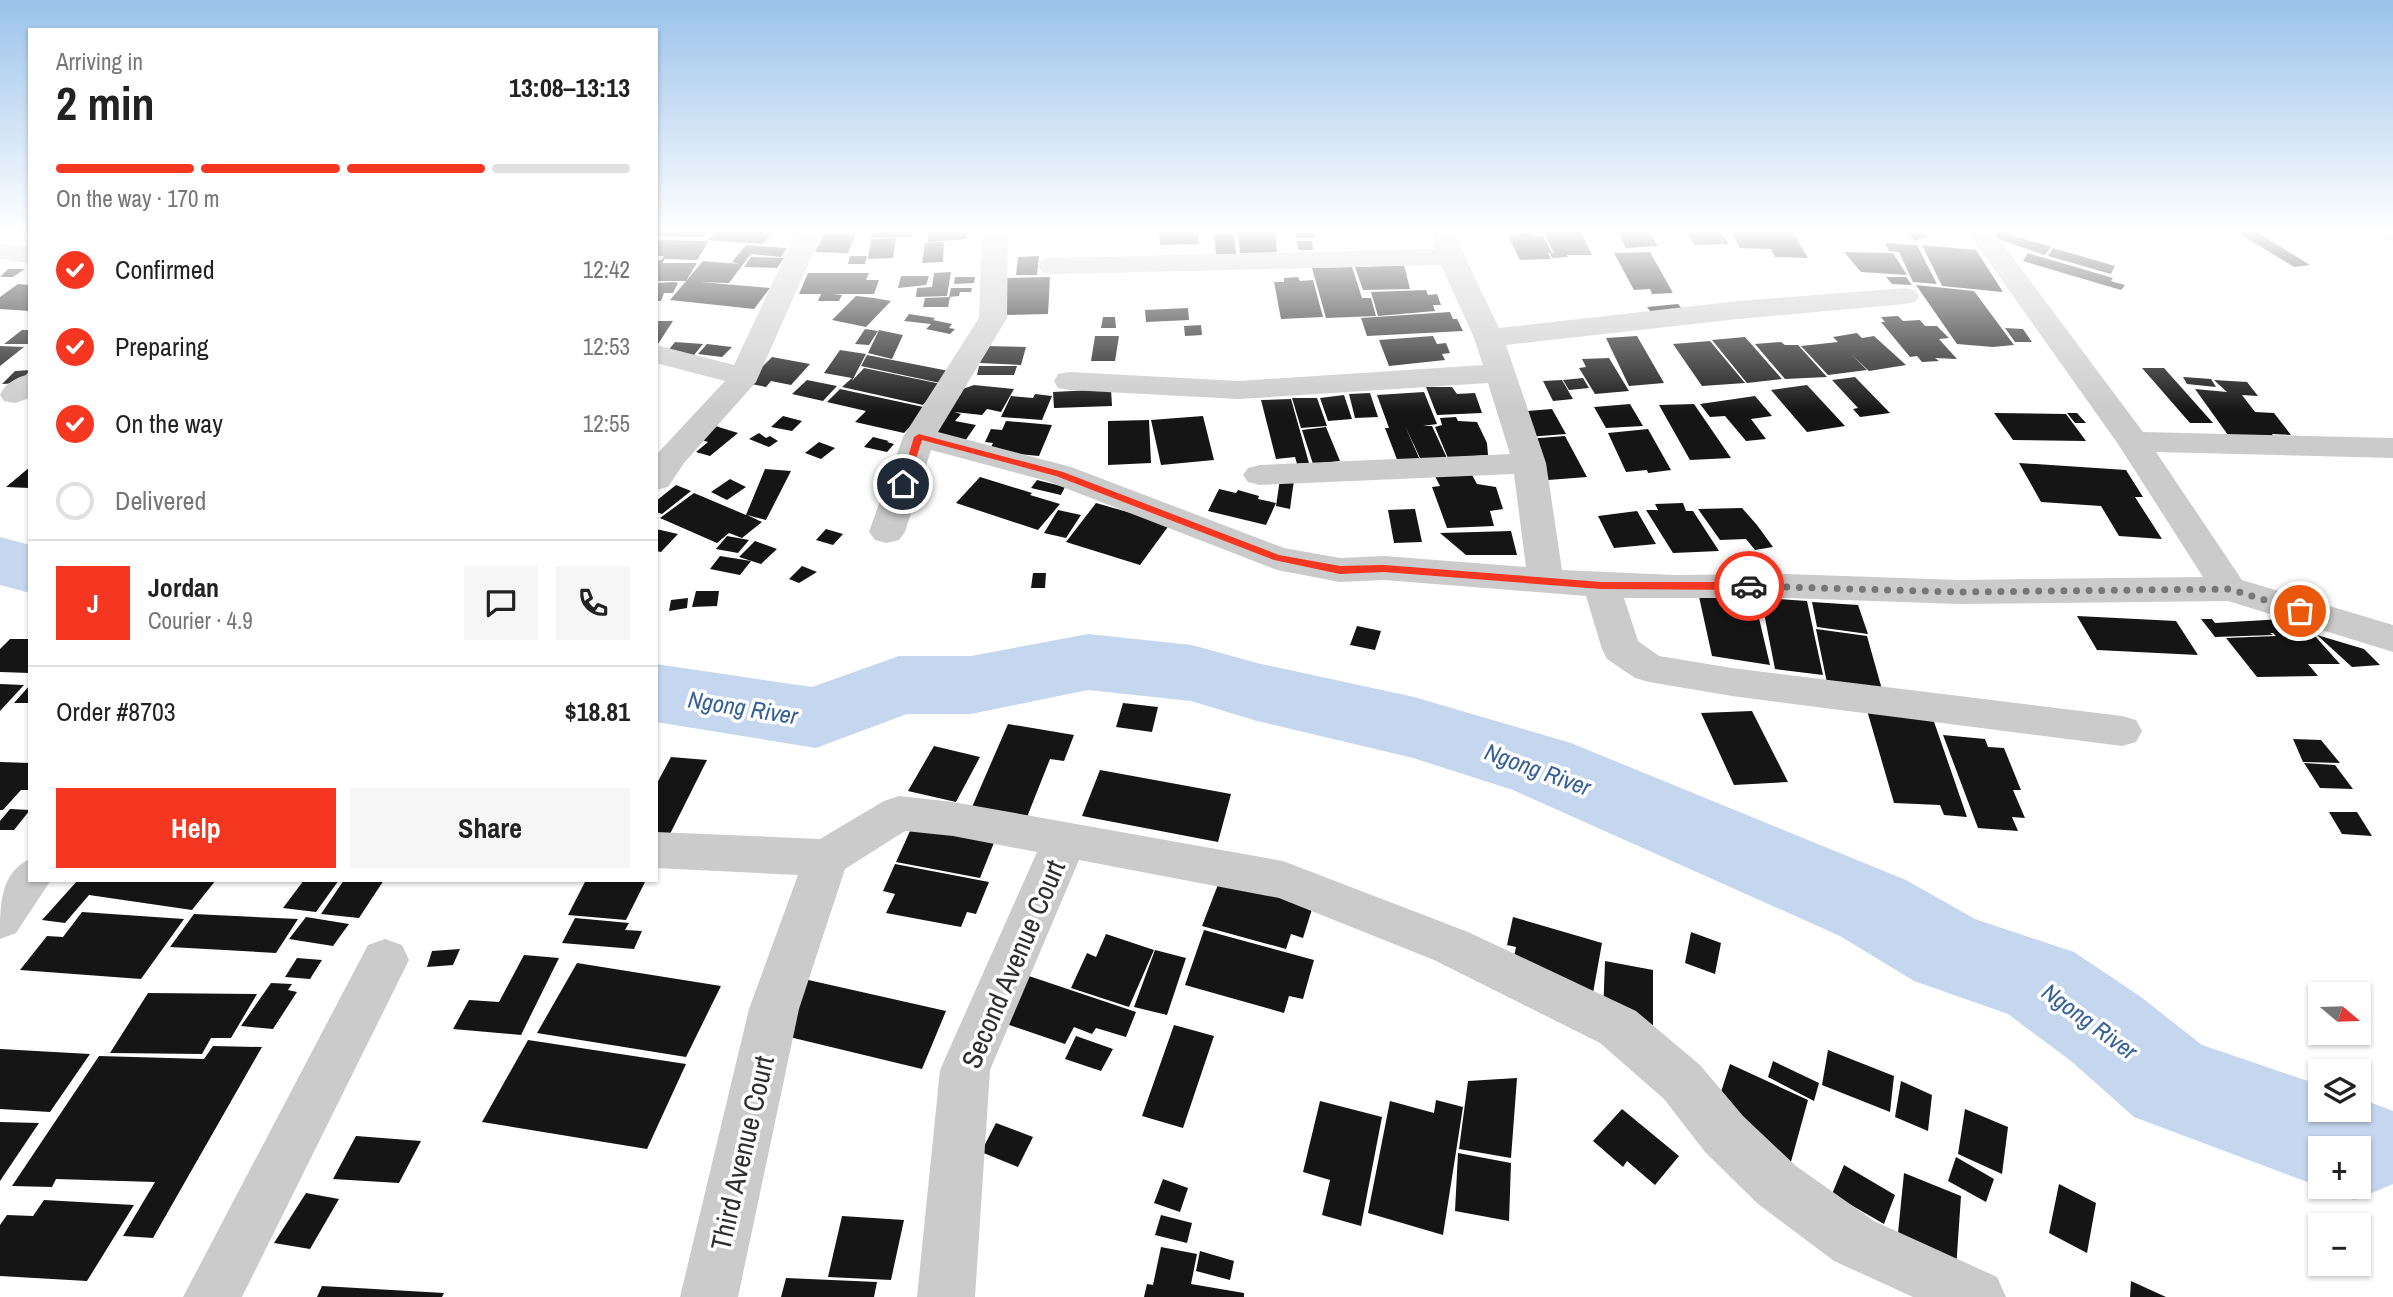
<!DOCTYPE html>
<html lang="en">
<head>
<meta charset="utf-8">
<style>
	body { margin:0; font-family:"Archivo Narrow",sans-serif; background:#f6f6f6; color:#222; height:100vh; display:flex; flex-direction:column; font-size:26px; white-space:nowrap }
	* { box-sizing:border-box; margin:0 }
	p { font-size:23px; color:#767676 }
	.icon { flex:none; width:38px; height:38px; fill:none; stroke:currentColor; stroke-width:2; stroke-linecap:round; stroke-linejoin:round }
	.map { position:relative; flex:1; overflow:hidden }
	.drawer { position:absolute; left:28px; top:28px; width:630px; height:854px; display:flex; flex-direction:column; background:#fff; border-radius:0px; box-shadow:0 2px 5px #0004 }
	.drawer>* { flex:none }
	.needle { width:46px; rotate:109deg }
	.tools { position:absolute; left:2308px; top:982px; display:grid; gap:14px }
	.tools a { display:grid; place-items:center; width:63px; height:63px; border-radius:0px; background:#fff; box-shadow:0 2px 5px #0004; font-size:35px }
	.pin { position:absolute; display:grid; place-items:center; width:60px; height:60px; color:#fff; margin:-30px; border:4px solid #fff; border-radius:50%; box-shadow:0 2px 7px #0007 }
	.courier { position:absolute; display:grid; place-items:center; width:70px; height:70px; margin:-35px; border:5px solid #f53620; border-radius:50%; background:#fff; color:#222; box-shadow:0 2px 9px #0007 }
	.headline em { font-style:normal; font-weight:800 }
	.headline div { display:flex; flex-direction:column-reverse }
	.headline { display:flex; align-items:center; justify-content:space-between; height:119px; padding:0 28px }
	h1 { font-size:46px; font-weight:800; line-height:52px }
	.bar { display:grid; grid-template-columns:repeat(4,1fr); gap:10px 7px; align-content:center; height:84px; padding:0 28px }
	.bar i { height:9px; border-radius:5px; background:#e0e0e0 }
	.bar .selected { background:#f53620 }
	.bar p { grid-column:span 4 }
	.line { display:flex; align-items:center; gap:18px; padding:0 28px; border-top:2px solid #e0e0e0 }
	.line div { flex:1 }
	.round { display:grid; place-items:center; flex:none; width:74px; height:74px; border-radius:0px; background:#f6f6f6 }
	ol { padding:0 28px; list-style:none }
	li { display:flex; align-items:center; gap:21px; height:77px }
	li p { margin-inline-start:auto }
	li .icon { padding:7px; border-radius:50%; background:#f53620; color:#fff; stroke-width:4 }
	li:last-child { color:#767676 }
	li i { width:38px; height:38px; border:4px solid #e0e0e0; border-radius:50% }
	.action { display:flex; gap:14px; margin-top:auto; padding:14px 28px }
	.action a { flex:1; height:80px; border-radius:0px; background:#f53620; color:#fff; font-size:28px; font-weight:800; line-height:80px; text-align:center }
	.action a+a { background:#f6f6f6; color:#222 }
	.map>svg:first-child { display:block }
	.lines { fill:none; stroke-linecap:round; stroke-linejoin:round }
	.river { fill:#c5d7ef; fill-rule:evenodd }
	.building { fill:#151515 }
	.minor { fill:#cbcbcb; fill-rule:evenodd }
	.route { fill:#f53620 }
	.done { stroke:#777; stroke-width:7; stroke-dasharray:0 12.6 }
	.labels { text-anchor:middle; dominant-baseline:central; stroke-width:7; stroke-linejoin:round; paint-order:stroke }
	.water-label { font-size:24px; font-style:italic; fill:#356098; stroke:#fff }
	.near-street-label { font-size:28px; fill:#2e2e2e; stroke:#fff }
</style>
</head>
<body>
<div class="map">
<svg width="2393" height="1297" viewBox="0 0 2393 1297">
	<rect width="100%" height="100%" fill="#fff"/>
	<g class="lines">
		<path class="river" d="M0,537l30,8v48l-30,-8z
			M1088,634l104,11 65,18 157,34 157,46 335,137 69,39 99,33 67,45 61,48 118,40v25h39v-12l34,13v73l-38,16 -221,-83 -63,-56 -63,-47 -94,-33 -74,-45 -327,-146 -100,-32 -156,-37 -66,-20 -103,-11 -117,24h-64l-91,34 -160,-26v-58l156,23 87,-31h72zM2320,1148h39v38h-39z"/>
	</g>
	<path class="building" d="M656,231h52l-4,6 -48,-1z
		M716,231h58l-11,13 -55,-4z
		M873,231h40l-1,6 -41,1z
		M928,231h38v8l-38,3z
		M1159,231h39l1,13 -39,1z
		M1238,231h37l2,21 -37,1z
		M1295,231h19l1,7h-20z
		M1543,231h37l12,24h-25l1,2 -16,1 -2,-5h4z
		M1618,231h31l9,15 -32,2z
		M1685,231h35l9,13 -34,1z
		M1731,231h61l16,27 -33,-1 -4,-8 -31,-1z
		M1907,231h16l5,6 -14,4z
		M1999,231l52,16 -6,8 -51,-17z
		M2235,231h20l55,34 -16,2z
		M1532,232l2,4h9l9,17h-4l3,6 -31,1 -12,-24z
		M824,234h32l-8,19 -33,-1z
		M1214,234h20l2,20 -20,1z
		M896,238l-3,20 -25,1 3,-20z
		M656,240l53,1 -12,19 -32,-1 -3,4h35l-11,18h-30v-21h5l3,-4h-8z
		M1297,241h15l1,9h-15z
		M944,242l-1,20 -21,1 3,-20z
		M1885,243l32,2 20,39 -24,-2 -14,-30 -10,-1z
		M746,245l41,3 -6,9 -30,-3 -22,29 -29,-1 70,6 -16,21 -84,-9 33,-39 36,3 -7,-2z
		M1922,245l54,5 27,42 -61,-6z
		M2053,248l62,18 -4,8 -63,-18z
		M1650,252l23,41 -21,1 -2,-5 -16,1 -20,-37z
		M1844,252l49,1 14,22 -46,-3z
		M2028,253l85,25 -2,3 14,4 -4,5 -98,-29z
		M850,256h17l-2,8h-17z
		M1039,256l-2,19h-21l2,-18z
		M751,257l33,1 -7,10 -33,-1z
		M1404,265l6,24 -47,1 -8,-23z
		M1352,267l10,31h9l5,18 -50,2 -14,-50z
		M8,269h17l-12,8h-13z
		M951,272l-4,24 -31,1 1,-9 15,-1 2,-14z
		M808,273h61l-3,7h13l-5,14h-41l9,1 -3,6h-21l3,-7h-22z
		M901,276h28l-3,9 -28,3z
		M955,277h20l-1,6 -20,1z
		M1050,277l-2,37 -45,1 4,-37z
		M1298,277l2,4 13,-1 10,37 -42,2 -7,-37h10v-4z
		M1886,277h20l6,8 -20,-1z
		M675,282l3,1 -5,10h-9l-3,8h-5v-18z
		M18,284l12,1v26l-30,-2v-12z
		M1916,285l58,6 40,54 -21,2 -36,-3z
		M951,288h21l-1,4h-11l-1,4 -10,1z
		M1426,290l2,5 9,-1 4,11h-8l2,6 -57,5 -7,-24z
		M856,296l18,2 17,3 -25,26 -34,-7z
		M950,297l-2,10h-25l2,-9z
		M1678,304l8,9 -32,3 -7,-9z
		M1188,308l1,12 -43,2 -1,-12z
		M1450,312l3,7h4l6,12 -96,5 -6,-18z
		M909,314l26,4 -2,2 19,4 -3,4 6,1 -5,5 -24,-5 5,-5 -27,-3z
		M1898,316l5,5 17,-1 5,6h12l12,12 -10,1 18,20 -22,-1 4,3 -17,1 -5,-6 -7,1 -29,-35h4l-4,-5z
		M1103,317h12l1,11h-15z
		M656,321h17l-17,26z
		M1201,325l1,10 -17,1 -1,-10z
		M2005,328l18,1 9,13h-17z
		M865,329l13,2 -9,14 -14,-1z
		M22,330h8v14h-26z
		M879,330l24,5 -11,24 -24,-6z
		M1857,333l5,5 12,-2 32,29 -37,6 -17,-16 15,15 -39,5 -27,-29 37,-4 -5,-5z
		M1095,336h24l-4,25h-24z
		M1433,336l4,8 9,-1 4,10 -8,1 3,6 -56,6 -10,-26z
		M1637,336l27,47 -35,3 -23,-48z
		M1745,337l37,42 -35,4 -35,-43z
		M1710,341l35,42 -43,3 -29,-42z
		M675,342l28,2 -9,11 -28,-2z
		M1781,342l4,3h13l29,32 -42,2 -30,-35z
		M707,344l25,3 -10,10 -24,-3z
		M0,346l24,1 -24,19z
		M985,346l41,1 -5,18 -41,-2z
		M840,350l26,4 -14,27 12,-13 77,16 -18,21 -81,-18 10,-9 -28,-5z
		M867,355l82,16 -9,12 -79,-17z
		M772,357l38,7 -19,21 -20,-4 -5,6 -20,-4z
		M1609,358l20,33 -34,3 -16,-26 7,-1 -4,-8z
		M979,366h38l-3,9h-37z
		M2142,368h22l49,55h-23z
		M30,370l-10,13 -18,1 13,-13z
		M1855,377l35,36 -30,4 -7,-8 5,-1 -26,-28z
		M2183,377l28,2 5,8 -29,-3z
		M1583,378l6,10 -20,2 -6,-10z
		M807,380l30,6 -14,15 -31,-7z
		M1562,380l11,19 -20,2 -10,-20z
		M2214,380l33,2 11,14 -16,-1 13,17 19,1 17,22 -19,-1 3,4 -47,-3 -33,-46 32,3z
		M974,385l40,4 -13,23 -14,-3 -5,6 -28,-3 7,2 -6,7 21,4 -11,16 -39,-8 34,-43z
		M1807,385l38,41 -38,6 -36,-42z
		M1426,387h26l5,7 18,-1 7,20 -45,2z
		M840,389l88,19 -24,25 -49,-11 11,-11 -39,-9z
		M1111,389l1,17 -58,2 -1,-16z
		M1424,392l13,32 -14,2h9l15,32 -26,2 -16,-34 15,34 -22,2 -13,-34h4l-12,-33z
		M1370,393l8,24 -23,1 -6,-24z
		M1035,394l17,2 -10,24 -41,-3 10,-21 22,2z
		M1344,395l8,24 -24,2 -8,-23z
		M1755,396l17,20 -21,3 15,20 -20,2 -21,-25 -15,1 -10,-13z
		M1292,398h25l10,28 -26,2z
		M1291,399l18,64 -12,1 -2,-7 -19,2 -15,-59z
		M1630,404l13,22 -37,2 -12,-21z
		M1694,404l37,54 -41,2 -31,-55z
		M1552,409l14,25 -38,3 -14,-25z
		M1994,413l72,1 20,27 -73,-1z
		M2067,413h10l9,10h-11z
		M783,416l19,5 -10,10 -21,-4z
		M1203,416l11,44 -53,5 -10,-45z
		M1456,417l2,4 19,1 10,21 1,12 -40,3 -13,-31 7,-2 -2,-7z
		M1149,420l2,43 -43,2v-44z
		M1006,421l46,4 -13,31 -50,-5 4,-8 -8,-1 6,-13 11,1z
		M709,424l29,9 -28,23 -14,-4 12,-10 -15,-5z
		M1326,427l14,34 -27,3 -11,-34z
		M1648,429l23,41 -23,3 -1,-3 -21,2 -18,-39z
		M759,433l7,5 4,-2 8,5 -9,6 -20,-8z
		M1565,436l22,41 -39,3 -21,-41z
		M873,437l16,4 -2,1 7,2 -7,8 -23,-5z
		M819,442l16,6 -14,11 -16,-6z
		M2019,463l107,7 17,27h-8l27,42 -43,-3 -18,-30 -60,-4z
		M30,467v21l-24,-1z
		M765,469l26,2 -25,49 -19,-5 15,7 -20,16 -13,-5 -12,10 -57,-25 34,-25 52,22z
		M1471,473l6,11 19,3 7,22 -13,2 4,15 -47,2 -15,-41 8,-1 -6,-12z
		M980,477l52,16 -2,2 30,9 -22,26 -82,-27z
		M730,479l16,8 -19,13 -16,-8z
		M1280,479l14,1 -4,29 -14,-3z
		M1037,480l28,7 -4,8 -30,-7z
		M676,485l15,6 -29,23 -6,-2v-11z
		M1219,489l17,4 2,-3 21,6 -1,3 18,4 -10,22 -58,-14z
		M1096,503l74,21 -30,41 -74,-23z
		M1683,503l3,8h7l26,40 -46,2 -27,-43h12l-3,-6z
		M1742,508l15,17 16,22 -18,3 -9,-11 -26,1 -22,-31z
		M1415,509l7,33 -28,1 -6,-33z
		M1058,510l23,5 -15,23 -22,-5z
		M1637,511l19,33 -42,4 -16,-32z
		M656,529l22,5 -17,18 -5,-1z
		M826,529l17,5 -10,11 -17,-5z
		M1511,531l6,24h-51l-26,-22z
		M727,536l22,4 -11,13 -22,-4z
		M755,541l22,8 -16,15 -22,-7z
		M720,556l31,5 -11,14 -30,-6z
		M802,566l15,6 -18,11 -10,-4z
		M1033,573h13l-1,15h-14z
		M696,591h23l-2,15 -25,1z
		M1698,592l56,5 16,68 -58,-9z
		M688,598l-1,10 -18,3 2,-11z
		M1761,598l46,3 16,74 -48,-6z
		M1812,602l46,3 10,29 -51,-7z
		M2077,616l99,5 22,34 -101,-5z
		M2201,619h11l3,4 68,-4 14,17 17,-1 26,29h-32l10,12 -61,1 -31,-39 50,-2 -3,-3h-3l3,2 -58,2z
		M1357,626l24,5 -6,19 -25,-5z
		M1816,629l51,7 16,57 -56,-10z
		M2317,635l47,14 16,16 -28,2z
		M10,639h20v34l-30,-1v-23z
		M0,684l24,1 -24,26z
		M30,685v18h-16z
		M1123,703l35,4 -6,25 -36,-5z
		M1866,707l65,6 36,104 -23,-2 -4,-10 -46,-2z
		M1752,711l36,71 -54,3 -33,-72z
		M1008,724l66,11 -10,26 -14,-2 -23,58 -55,-10z
		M1943,735l42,4 3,8 16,1 17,42h-8l12,28 -13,-1 6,14 -40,-3z
		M2293,739l28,1 19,23 -37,-1z
		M934,746l46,11 -24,45 -48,-11z
		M671,757l36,3 -39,78 -12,-1v-52z
		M0,762l30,1v27h-9l-18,20h-3z
		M2304,763l31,2 18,24 -33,-1z
		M1100,770l131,24 -13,48 -136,-26z
		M10,809l20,1 -16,20h-14v-9z
		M2329,812h28l15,24 -30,-2z
		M915,820l82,15 -17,43 -84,-16z
		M895,864l94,18 -13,32 -9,-2 -6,15 -75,-14 9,-19 -12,-3z
		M78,880h138l-24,30 -103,-15 -24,28 -23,-3z
		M304,880h35l-23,32 -33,-4z
		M344,880h40l-25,38 -38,-4z
		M586,880h60l-20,40 -58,-5z
		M1219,882l94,24 -10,32 -12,-4 -5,15 -84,-23z
		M82,912l102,7 -43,60 -121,-9 27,-34 16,1z
		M194,914l104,5 -22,34 -106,-6z
		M306,917l43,7 -16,22 -44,-7z
		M1513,917l89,26 -9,50 -81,-25 4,-21 -9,-2z
		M575,918l54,5 -4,7 17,1 -8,18 -72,-6z
		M1204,930l110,30 -11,39 -14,-3 -5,17 -99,-28z
		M1691,932l30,11 -6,31 -30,-11z
		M1106,934l48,16 -25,57 -58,-19 16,-35 9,4z
		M460,949l-7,16 -26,2 5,-16z
		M1155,950l31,8 -19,57 -33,-8z
		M524,955l35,3 -38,77 -68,-6 16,-29 30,2z
		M297,958l25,2 -12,19 -25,-2z
		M1605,961l48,9v55l-50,-10z
		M577,963l144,23 -35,71 -149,-24z
		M1017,972l119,40 -10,25 -30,-9 -4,6 -18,-7 -9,17 -73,-25z
		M804,979l142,32 -24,58 -145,-35z
		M271,983l21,1 -4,6 9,2 -24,37 -32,-3z
		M148,993l109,1 -26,44h-20l-9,16 -92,-1z
		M1174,1025l40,11 -31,92 -41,-12z
		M1076,1036l37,13 -12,22 -36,-12z
		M528,1040l158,24 -39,85 -165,-27z
		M213,1046l49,1 -109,191 -30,-2 32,-54 -99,-3 -4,8 -40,-1 87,-130 105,3z
		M0,1049l90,5 -40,58 -50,-3z
		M1828,1050l66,26 -4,36 -68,-27z
		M1773,1061l46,22 -5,18 -46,-24z
		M1730,1064l78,36 -19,69 -77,-49z
		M1517,1078l-6,80 -52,-9 9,-68z
		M1901,1081l31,14 -4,36 -33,-14z
		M1436,1100l27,7 -20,128 -75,-22 22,-112 44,12z
		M1320,1101l62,16 -21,109 -39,-11 8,-35 -27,-8z
		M1622,1109l57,47 -24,29 -28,-24 -4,6 -30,-26z
		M1965,1109l43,18 -6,47 -44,-20z
		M0,1122l39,1 -39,58z
		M996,1123l37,14 -15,30 -37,-15z
		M356,1136l65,5 -22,42 -66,-4z
		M1458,1153l53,10 -2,58 -54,-10z
		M1956,1157l38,22 -8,23 -38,-21z
		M1844,1165l51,30 -11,29 -52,-30z
		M1904,1173l57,23 -5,73 -59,-26z
		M1163,1179l25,9 -8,24 -26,-9z
		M2059,1184l37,19 -9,50 -38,-20z
		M306,1193l33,6 -29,50 -36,-6z
		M44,1200l90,5 -47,76 -87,-5v-51l7,-10 26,1z
		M1161,1215l31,8 -5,20 -32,-8z
		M842,1216l62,4 -13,60 -63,-3z
		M1161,1247l36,7 -6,30 53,9v4h-100l3,-13 6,1z
		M1200,1251l34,10 -4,19 -34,-9z
		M786,1278l91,4 -3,15h-93z
		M2131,1281l35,16h-36z
		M322,1286l122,7 -2,4h-125z"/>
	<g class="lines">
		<path class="minor" d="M797,231h26l-67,151 -72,81 -16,24 -12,3v-35l69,-74 -69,-18v-18l78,20z
			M982,231h26l-1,87 -69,114 133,35 213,81 56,10 44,-2 142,11 -12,-93 -254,11 -12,-3 -5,-7 5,-7 12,-3 250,-11 -22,-71 -249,16 -170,-9 -11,-2 -4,-7 4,-7 11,-2 170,9 244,-16 -9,-27 -33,-73 -389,9 -10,-2 -4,-6 4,-6 10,-2 383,-9 -3,-18h24l9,26 34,71 239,-27 167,-13 10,2 4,6 -4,6 -10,2 -167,15 -232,26 40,118 16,107 112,5 113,-1 172,6 244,-3 -85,-133 -151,-213h26l150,201 250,6v20l-237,-6 86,128 151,45v27l-165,-51 -269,3 -172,-6h-163l14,43 21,15 73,12 390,48 14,4 6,11 -6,11 -14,4 -390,-50 -83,-14 -14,-4 -28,-19 -5,-10 -16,-53 -202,-16 -44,2 -63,-12 -230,-89 -116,-31 -26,82 -6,8 -12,3 -12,-3 -6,-8 34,-95 76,-119z
			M2378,231h15v10l-9,-2z
			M0,243l30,4v16l-30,-4z
			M30,374v24l-15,5 -11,-2 -4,-6c5,-12 17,-18 30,-21z
			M899,796l54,6 330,59 185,71 168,79 64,54 43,51 53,50 78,55 123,56 9,20h-93l-79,-36 -76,-57 -53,-52 -41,-53 -64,-56 -166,-83 -155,-62 -200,-38 -89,210 -15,227h-58l23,-227 97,-218 -84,-16 -48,-5 -60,38 -46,140 -61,288h-58l69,-288 49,-134 -142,-7v-36l164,7 64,-38z
			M30,859v21h21l-35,53 -16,6c0,-35 0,-66 30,-80z
			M385,939l17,6 7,15 -167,337h-59l185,-352z"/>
	</g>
	<linearGradient id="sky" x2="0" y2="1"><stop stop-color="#9ac2eb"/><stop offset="0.56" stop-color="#fff"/><stop offset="1" stop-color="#fff" stop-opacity="0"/></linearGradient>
	<rect width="2393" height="412" fill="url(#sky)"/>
	<path class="route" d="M919,434l144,38 216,83 61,11 44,-1 217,17h148l5,4 -5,4 -148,-1 -217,-17 -44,2 -66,-14 -218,-84 -134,-36 -14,44 -9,2 15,-49z"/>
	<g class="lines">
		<path class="done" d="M1749,586l209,6 271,-3 71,22"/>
	</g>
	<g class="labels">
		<g class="water-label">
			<text transform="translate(743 707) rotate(9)">Ngong River</text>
			<text transform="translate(1538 769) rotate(20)">Ngong River</text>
			<text transform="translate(2090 1021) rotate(36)">Ngong River</text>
		</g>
		<g class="near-street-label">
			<text transform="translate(1013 964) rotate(-67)">Second Avenue Court</text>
			<text transform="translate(742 1153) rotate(-77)">Third Avenue Court</text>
		</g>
	</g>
</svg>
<div class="tools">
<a><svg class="needle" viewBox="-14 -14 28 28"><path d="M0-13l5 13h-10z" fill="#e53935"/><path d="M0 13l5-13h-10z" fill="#767676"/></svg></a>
<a><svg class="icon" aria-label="layers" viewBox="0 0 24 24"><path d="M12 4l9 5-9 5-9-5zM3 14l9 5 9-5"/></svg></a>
<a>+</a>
<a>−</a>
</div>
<div class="pin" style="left:2300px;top:611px;background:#ea580c"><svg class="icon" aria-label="bag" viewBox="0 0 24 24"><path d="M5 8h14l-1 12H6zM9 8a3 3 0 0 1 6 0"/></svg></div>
<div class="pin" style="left:903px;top:484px;background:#1f2937"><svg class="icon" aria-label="home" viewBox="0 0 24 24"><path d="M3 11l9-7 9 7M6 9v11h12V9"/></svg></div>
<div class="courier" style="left:1749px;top:586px"><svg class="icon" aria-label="car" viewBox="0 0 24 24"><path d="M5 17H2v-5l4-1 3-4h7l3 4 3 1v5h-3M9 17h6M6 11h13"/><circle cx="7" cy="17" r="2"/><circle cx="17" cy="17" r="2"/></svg></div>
<section class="drawer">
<div class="headline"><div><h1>2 min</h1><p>Arriving in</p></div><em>13:08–13:13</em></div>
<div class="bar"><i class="selected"></i><i class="selected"></i><i class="selected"></i><i></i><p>On the way · 170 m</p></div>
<ol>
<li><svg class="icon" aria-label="check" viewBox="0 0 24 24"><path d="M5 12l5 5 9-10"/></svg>Confirmed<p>12:42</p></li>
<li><svg class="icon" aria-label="check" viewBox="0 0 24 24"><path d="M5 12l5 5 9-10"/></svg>Preparing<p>12:53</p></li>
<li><svg class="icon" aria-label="check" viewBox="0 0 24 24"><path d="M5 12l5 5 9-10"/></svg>On the way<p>12:55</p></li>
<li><i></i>Delivered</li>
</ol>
<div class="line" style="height:126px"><b class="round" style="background:#f53620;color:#fff">J</b><div><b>Jordan</b><p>Courier · 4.9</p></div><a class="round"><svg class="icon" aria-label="chat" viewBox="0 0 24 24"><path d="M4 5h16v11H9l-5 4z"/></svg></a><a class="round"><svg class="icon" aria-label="phone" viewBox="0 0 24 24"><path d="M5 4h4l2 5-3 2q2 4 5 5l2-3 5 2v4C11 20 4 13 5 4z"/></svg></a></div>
<div class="line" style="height:91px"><div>Order #8703</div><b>$18.81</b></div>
<div class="action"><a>Help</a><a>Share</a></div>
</section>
</div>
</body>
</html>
